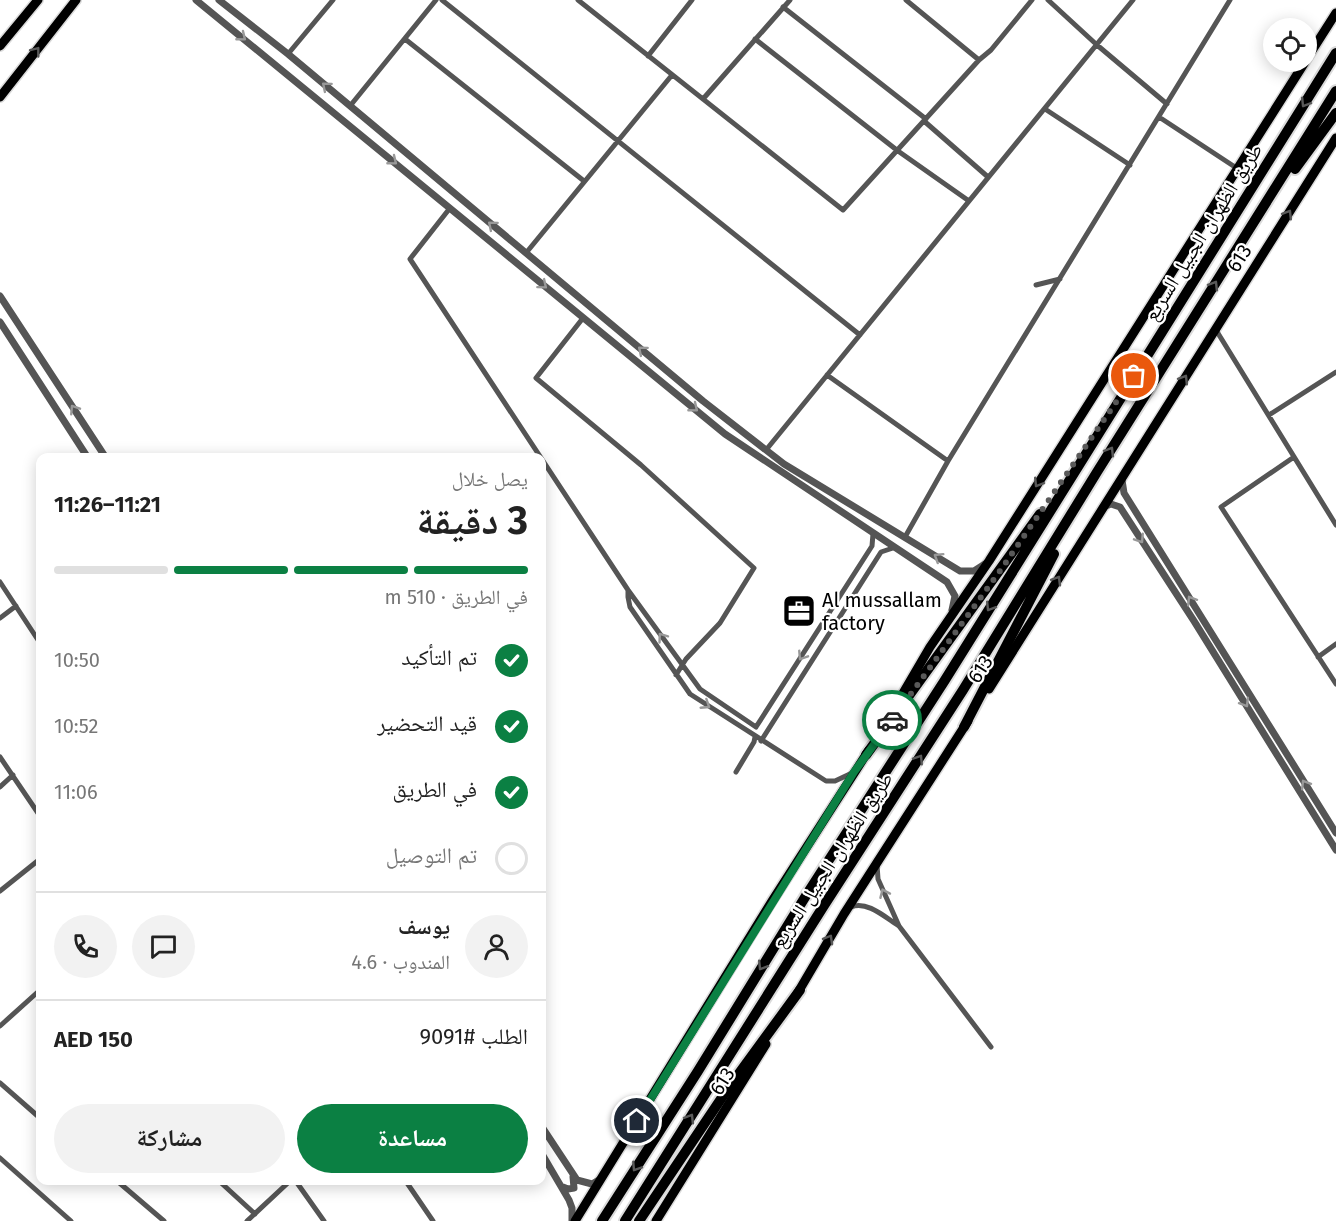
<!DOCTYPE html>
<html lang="ar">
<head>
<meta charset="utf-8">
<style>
	body { margin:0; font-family:"Fira Sans","Noto Naskh Arabic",sans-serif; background:#f2f2f2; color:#222; direction:rtl; height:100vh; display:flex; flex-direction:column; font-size:22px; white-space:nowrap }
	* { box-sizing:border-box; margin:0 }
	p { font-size:20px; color:#767676 }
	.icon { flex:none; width:33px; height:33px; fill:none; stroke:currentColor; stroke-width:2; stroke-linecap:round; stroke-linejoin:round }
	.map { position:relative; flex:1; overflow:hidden; direction:ltr }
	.side { position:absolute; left:36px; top:453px; width:510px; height:732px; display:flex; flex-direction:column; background:#fff; border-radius:12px; box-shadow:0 3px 15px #0003; direction:rtl }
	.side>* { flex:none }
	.buttons { position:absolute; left:1263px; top:18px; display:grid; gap:12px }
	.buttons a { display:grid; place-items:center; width:54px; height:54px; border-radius:50%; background:#fff; box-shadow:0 3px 15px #0003; font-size:30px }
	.pin { position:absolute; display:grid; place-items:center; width:51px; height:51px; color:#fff; margin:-26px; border:3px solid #fff; border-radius:50%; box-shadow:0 2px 6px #0007 }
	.courier { position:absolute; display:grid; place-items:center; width:60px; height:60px; margin:-30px; border:4px solid #0b8043; border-radius:50%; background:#fff; color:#222; box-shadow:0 2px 8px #0007 }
	.headline em { font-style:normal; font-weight:700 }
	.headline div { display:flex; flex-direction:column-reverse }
	.headline { display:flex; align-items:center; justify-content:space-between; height:102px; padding:0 18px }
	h1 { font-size:39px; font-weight:700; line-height:45px }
	.bar { display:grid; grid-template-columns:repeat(4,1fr); gap:9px 6px; align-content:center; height:72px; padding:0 18px }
	.bar i { height:8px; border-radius:4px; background:#e0e0e0 }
	.bar .selected { background:#0b8043 }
	.bar p { grid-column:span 4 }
	.line { display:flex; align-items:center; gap:15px; padding:0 18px; border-top:2px solid #e0e0e0 }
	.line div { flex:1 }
	.round { display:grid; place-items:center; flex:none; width:63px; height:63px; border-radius:32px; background:#f2f2f2 }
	ol { padding:0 18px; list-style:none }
	li { display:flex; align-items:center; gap:18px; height:66px }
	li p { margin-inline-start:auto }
	li .icon { padding:6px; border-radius:50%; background:#0b8043; color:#fff; stroke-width:4 }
	li:last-child { color:#767676 }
	li i { width:33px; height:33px; border:3px solid #e0e0e0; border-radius:50% }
	.button { display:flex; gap:12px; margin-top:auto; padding:12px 18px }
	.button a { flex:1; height:69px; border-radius:36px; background:#0b8043; color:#fff; font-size:24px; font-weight:700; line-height:69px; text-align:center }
	.button a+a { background:#f2f2f2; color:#222 }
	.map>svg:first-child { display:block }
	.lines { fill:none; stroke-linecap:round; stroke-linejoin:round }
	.primary-casing { stroke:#dbdbdb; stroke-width:12 }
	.motorway-casing { stroke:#dbdbdb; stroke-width:14 }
	.minor { stroke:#555; stroke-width:5 }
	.tertiary { stroke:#555; stroke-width:7 }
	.primary { stroke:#000; stroke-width:9 }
	.motorway { stroke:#000; stroke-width:10 }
	.oneway { stroke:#999 }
	.oneway2 { stroke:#595959 }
	.done { stroke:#595959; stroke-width:6; stroke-dasharray:0 10.8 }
	.route { stroke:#0b8043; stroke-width:8 }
	.labels { text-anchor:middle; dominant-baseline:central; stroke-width:4.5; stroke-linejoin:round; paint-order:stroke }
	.street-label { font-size:20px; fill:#000; stroke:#fff }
	.poi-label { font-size:20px; fill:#000; stroke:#fff; text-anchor:start }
</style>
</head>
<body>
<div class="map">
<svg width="1336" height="1221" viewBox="0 0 1336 1221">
	<rect width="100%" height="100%" fill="#fff"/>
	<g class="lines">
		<g class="primary-casing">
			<path id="primary" d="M0,46l38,-46
				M1306,60l30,-47
				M0,97l76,-97
				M989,689l347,-551
				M892,712l38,-65 59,-86 316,-499
				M797,994l47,-80 124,-193
				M575,1221l197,-320 97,-151
				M656,1221l110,-177"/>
		</g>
		<g class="motorway-casing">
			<path id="motorway" d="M1295,169l41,-56
				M964,727l90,-173
				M866,755l174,-241
				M602,1221l96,-150 109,-177 138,-214 391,-627
				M625,1221l198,-314 140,-217 134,-218 239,-381
				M639,1221l88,-131 73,-100"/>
		</g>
		<path class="minor" d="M442,0l418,335
			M578,0l265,210 136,-150 -73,-60
			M1048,0l49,45 70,59
			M783,7l143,112
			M405,39l179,142
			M755,39l143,112 71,50
			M288,54l45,-54
			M648,56l44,-56
			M979,60l12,-10 41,-50
			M703,99l87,-99
			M350,106l86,-106
			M1045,109l85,56
			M1159,117l79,52
			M924,121l64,56
			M450,208l-40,51 218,331 72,99 56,38 116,-181 1,-12
			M526,253l146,-178
			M1036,285l24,-6
			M583,318l-47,60 105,87 113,103 -34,55 -34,36 -10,16
			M1216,330l120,195
			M827,375l121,86
			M1269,415l67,-43
			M766,450l367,-450
			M1294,457l-73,50 115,177
			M905,537l43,-76 282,-461
			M0,582l40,61
			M628,590v7l2,10 60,87 136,87h9l17,-8
			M0,618l16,-12
			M1318,657l18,-13
			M761,741l120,-189 12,-4
			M0,757l40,59
			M736,772l18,-30 1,-5
			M0,787l13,-12
			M0,891l40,-32
			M851,907c16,-7 35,11 48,19l-21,-47 -1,-14
			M899,926l92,121
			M0,1026l40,-36
			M0,1083l40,35
			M0,1158l71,63
			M116,1180l48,41
			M218,1180l37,34
			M295,1180l29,41
			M405,1180l28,41
			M247,1221l44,-41"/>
		<path class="tertiary" d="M196,0l529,434 222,148 8,14 -3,14
			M219,0l69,54 415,347 81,63 176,107h14l11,-7
			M0,296l106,162
			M0,322l88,136
			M1122,480l2,13 212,340
			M1103,507l8,-3 9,3 74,114 142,229
			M542,1127l35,53 15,4 7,-4
			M542,1154l27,46 3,8v13
			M563,1187l5,2 6,-1 -1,-11"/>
		<use href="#primary" class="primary"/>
		<use href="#motorway" class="motorway"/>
	</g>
	<defs><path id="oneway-chevron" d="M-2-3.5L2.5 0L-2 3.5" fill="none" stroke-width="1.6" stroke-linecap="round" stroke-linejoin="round" transform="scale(1.5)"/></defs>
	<g class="oneway">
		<use href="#oneway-chevron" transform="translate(242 37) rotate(39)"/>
		<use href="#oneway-chevron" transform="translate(326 86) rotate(-140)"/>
		<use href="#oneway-chevron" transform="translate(393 161) rotate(39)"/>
		<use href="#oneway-chevron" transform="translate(492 225) rotate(-140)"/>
		<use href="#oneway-chevron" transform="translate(543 285) rotate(40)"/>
		<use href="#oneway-chevron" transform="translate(642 350) rotate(-140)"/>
		<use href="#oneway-chevron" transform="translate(694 408) rotate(39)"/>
		<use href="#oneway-chevron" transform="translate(74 409) rotate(-123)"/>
		<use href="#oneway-chevron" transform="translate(1140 539) rotate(57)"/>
		<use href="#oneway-chevron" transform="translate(938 557) rotate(-148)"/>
		<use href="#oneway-chevron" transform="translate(1191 600) rotate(-122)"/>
		<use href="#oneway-chevron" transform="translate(662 637) rotate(-126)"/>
		<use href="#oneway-chevron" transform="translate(802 656) rotate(123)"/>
		<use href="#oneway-chevron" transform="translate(1245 703) rotate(58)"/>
		<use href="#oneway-chevron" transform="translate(706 705) rotate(33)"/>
		<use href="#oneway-chevron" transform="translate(1305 784) rotate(-122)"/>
		<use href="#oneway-chevron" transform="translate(884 893) rotate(-114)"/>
	</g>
	<g class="oneway2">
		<use href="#oneway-chevron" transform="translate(36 51) rotate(-52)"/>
		<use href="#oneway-chevron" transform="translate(1305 103) rotate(122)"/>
		<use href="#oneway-chevron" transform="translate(1288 214) rotate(-58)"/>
		<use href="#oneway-chevron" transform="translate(1214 285) rotate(-58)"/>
		<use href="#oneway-chevron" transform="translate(1184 379) rotate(-58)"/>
		<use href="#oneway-chevron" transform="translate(1110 451) rotate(-58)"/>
		<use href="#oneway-chevron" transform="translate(1038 483) rotate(122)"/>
		<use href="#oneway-chevron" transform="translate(1057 580) rotate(-59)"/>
		<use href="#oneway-chevron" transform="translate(990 607) rotate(122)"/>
		<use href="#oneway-chevron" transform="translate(919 759) rotate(-57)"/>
		<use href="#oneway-chevron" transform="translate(829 939) rotate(-60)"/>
		<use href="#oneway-chevron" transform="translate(762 966) rotate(122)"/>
		<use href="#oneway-chevron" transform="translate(690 1118) rotate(-58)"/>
		<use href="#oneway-chevron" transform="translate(636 1167) rotate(123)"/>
	</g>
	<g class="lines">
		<path class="done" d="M892,720l108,-149 134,-195"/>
		<path class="route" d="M637,1121l217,-349 38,-52"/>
	</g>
	<defs>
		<g id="office-square" transform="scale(1.725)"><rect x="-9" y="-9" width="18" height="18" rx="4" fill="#000" stroke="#fff"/><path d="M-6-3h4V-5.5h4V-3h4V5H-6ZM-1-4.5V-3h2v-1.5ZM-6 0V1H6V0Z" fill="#fff"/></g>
	</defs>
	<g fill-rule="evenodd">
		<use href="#office-square" x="799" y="611"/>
	</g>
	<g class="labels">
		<g class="street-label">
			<text transform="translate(1203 232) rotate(-58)">طريق الظهران الجبيل السريع</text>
			<text transform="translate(1239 258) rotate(-58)">613</text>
			<text transform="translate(980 669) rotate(-57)">613</text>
			<text transform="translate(832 860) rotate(-57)">طريق الظهران الجبيل السريع</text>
			<text transform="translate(722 1081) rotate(-58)">613</text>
		</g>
		<g class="poi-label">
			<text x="822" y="600">Al mussallam<tspan x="822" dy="23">factory</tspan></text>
		</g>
	</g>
</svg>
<div class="buttons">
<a><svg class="icon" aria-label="locate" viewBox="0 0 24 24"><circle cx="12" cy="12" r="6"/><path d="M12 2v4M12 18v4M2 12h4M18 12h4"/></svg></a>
</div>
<div class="pin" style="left:1134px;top:376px;background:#ea580c"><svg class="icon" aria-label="bag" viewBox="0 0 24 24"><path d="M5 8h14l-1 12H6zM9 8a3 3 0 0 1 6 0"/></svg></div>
<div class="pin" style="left:637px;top:1121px;background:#1f2937"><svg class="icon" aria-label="home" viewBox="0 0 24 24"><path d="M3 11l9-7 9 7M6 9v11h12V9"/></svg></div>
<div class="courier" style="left:892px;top:720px"><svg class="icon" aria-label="car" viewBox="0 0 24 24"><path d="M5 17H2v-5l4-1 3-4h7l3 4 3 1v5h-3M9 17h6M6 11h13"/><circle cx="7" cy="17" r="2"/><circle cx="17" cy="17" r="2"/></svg></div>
<section class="side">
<div class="headline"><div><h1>3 دقيقة</h1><p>يصل خلال</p></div><em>11:21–11:26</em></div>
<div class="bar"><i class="selected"></i><i class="selected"></i><i class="selected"></i><i></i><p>في الطريق · 510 m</p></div>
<ol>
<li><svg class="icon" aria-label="check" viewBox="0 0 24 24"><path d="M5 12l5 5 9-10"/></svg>تم التأكيد<p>10:50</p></li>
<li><svg class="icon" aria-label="check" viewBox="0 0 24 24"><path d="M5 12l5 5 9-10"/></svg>قيد التحضير<p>10:52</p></li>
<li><svg class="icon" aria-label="check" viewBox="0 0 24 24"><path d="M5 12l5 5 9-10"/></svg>في الطريق<p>11:06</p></li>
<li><i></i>تم التوصيل</li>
</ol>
<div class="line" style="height:108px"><a class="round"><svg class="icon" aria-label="person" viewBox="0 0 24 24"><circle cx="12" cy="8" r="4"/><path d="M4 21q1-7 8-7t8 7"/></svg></a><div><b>يوسف</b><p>المندوب · 4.6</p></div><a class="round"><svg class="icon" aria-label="chat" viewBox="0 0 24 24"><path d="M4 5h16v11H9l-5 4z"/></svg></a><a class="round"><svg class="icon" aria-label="phone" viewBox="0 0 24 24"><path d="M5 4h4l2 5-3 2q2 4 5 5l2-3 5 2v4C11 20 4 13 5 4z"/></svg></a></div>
<div class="line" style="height:78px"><div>الطلب #9091</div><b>AED 150</b></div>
<div class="button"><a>مساعدة</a><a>مشاركة</a></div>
</section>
</div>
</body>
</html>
